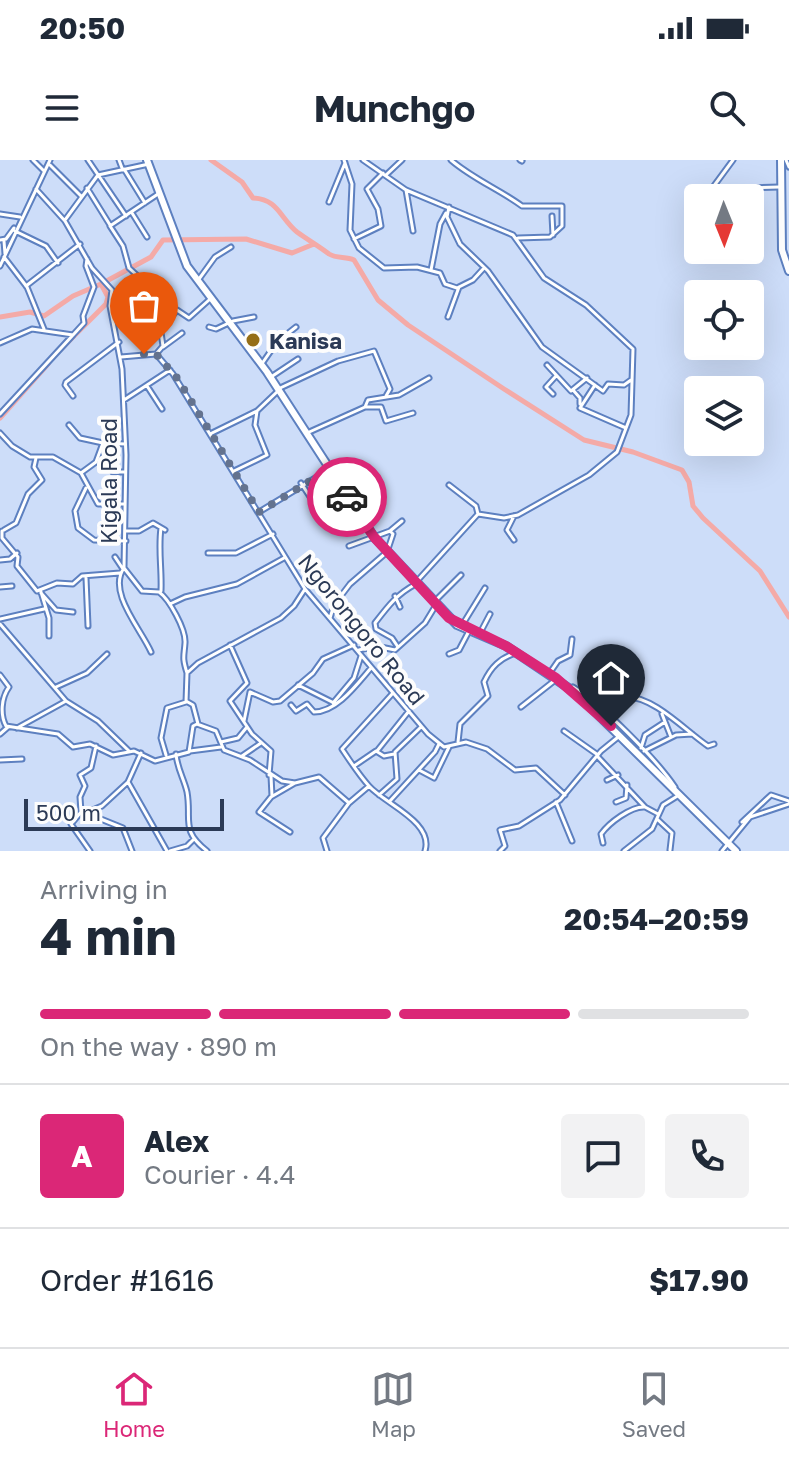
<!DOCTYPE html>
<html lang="en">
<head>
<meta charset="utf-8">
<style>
	body { margin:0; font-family:"Golos Text",sans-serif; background:#f2f2f3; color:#1f2937; height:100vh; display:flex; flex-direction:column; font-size:30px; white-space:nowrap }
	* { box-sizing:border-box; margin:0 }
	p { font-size:26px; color:#747a83 }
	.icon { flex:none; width:44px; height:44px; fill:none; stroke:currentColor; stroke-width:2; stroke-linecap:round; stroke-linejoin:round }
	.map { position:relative; height:691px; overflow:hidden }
	.side { display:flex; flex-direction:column; background:#fff; flex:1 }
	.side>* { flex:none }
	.needle { width:52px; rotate:179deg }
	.fabs { position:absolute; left:684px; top:24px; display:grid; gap:16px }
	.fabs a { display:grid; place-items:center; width:80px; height:80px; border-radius:8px; background:#fff; box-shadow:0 8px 32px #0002; font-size:40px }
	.scale { position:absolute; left:24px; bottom:20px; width:200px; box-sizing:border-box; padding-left:8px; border:4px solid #2b3a56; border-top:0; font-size:22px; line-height:28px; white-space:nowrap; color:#2b3a56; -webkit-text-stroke:6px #fdfdfd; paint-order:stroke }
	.pin { position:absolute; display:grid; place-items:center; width:68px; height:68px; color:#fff; margin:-82px -34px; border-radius:50% 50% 50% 0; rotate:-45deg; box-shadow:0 0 8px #0007 }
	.pin .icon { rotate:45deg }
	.courier { position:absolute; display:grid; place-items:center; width:80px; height:80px; margin:-40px; border:6px solid #db2777; border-radius:50%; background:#fff; color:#222; box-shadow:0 2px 10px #0007 }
	.overview em { font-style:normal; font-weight:700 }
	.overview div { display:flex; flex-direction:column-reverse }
	.overview { display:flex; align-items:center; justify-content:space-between; height:136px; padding:0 40px }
	h1 { font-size:52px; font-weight:700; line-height:60px }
	.bar { display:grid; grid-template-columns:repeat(4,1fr); gap:12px 8px; align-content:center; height:96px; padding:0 40px }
	.bar i { height:10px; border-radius:6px; background:#e0e1e3 }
	.bar .on { background:#db2777 }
	.bar p { grid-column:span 4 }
	.line { display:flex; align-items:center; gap:20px; padding:0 40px; border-top:2px solid #e0e1e3 }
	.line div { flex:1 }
	.round { display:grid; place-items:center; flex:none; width:84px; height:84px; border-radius:8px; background:#f2f2f3 }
	.status { display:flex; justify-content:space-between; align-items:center; height:56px; padding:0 40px; background:#fff; direction:ltr }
	.status svg { height:22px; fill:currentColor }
	header { display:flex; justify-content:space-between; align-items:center; height:104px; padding:0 40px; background:#fff; font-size:36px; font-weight:700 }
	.tab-bar { display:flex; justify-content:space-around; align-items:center; height:112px; border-top:2px solid #e0e1e3; background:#fff; font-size:22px; color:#747a83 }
	.tab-bar a { display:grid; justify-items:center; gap:4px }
	.tab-bar .on { color:#db2777 }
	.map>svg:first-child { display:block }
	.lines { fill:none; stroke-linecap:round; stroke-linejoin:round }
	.river { stroke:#f4aaa7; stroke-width:5 }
	.street-casing { stroke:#5d80c0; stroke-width:7 }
	.secondary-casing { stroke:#5d80c0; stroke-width:10 }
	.street { stroke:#fff; stroke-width:3 }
	.secondary { stroke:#fff; stroke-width:6 }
	.done { stroke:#64738f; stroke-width:8; stroke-dasharray:0 14.4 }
	.route { stroke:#db2777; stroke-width:10 }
	.poi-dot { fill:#956e17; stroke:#fdfdfd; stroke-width:3 }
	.labels { text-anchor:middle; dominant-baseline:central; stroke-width:8; stroke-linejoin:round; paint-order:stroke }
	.poi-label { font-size:22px; font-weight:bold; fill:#2b3a56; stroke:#fdfdfd; text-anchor:start }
	.street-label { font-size:22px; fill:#2b3a56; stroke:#fdfdfd }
</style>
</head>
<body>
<div class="status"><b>20:50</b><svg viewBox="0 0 49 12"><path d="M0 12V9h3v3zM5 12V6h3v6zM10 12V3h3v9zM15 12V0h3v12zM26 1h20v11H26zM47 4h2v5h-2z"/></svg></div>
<header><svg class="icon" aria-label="menu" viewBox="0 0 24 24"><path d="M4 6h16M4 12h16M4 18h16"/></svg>Munchgo<svg class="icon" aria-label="search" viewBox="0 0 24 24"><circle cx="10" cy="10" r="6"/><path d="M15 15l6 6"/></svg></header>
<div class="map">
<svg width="789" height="691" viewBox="0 0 789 691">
	<rect width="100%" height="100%" fill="#cdddf9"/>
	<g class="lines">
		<path class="river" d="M211,0l31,22 11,16c25,1 27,20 44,34 11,8 22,14 32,22 8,5 17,2 25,6l24,40 30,25 96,64 80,51 49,12 49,18 7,12 4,24 10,12 57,53 29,46
			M0,157l30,-5 14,4 29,-20 28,-12
			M60,190l46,-46 2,-7 -7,-13 50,-27 12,-17 83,-1 46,14 22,-9
			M0,258l48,-54"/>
		<g class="street-casing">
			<path id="street" d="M33,0l11,11
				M88,0l38,56
				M119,0l3,8
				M344,0l8,24 -2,46 9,18 25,20 33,-1 23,6 5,11 12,4 16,-8 11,-12
				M363,0l43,30 107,45 31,43 42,27 47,44 -2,66 -14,37 -28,23 -71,40 -14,3 -26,-4 -60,66
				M451,0c22,19 48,29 71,46h40v20l-12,11 -32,1
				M520,0l2,1
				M786,0l3,7
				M50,5l31,31
				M124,9l21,34
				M386,15l16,-15
				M87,28l23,37
				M36,29l29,32 27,47 20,22 -2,16 12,63 4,86 -2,113 18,23 17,1c10,7 27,37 26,51 -1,14 -3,14 2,30
				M406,30l7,41
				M705,38l28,-38
				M736,38l14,-10 29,-1
				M329,42l16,-39
				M449,47l-2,10 13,27 28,27 54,76 61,44 5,-7 16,1 7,-5
				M132,53l15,24
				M0,54l20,3
				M552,56l1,19
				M65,60l33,-45 51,-11
				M15,71l31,15 12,17
				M696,78l2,-25
				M354,79l27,-13 -3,-17 -11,-20 16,-16
				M0,80l6,-1 8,-11
				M4,81l1,13
				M4,97l23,30 17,42
				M0,106l50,-106
				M431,110l9,-46 6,-11
				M199,119l16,-22 16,-10
				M26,126l54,-42
				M448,157l11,-30
				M117,161l39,-8
				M209,167l7,2 17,-8 21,-4
				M161,170l16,-20 12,8 20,-18
				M0,183l32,-14 41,6 11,-12 -1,-7 11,-29 -8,-21 1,-7
				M163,187l19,-14
				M157,193l6,-7 -8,-54 -26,-24 -6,-22 -13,-20 48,-32
				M121,197l35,-3 17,20 132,215 123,145 16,13 22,-5 21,7 28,21 21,-2 29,27
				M261,205l16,-23 19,-15
				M547,205l24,26 16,-13
				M271,217l27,-18
				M595,225l-15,23 46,20
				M147,226l15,23
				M278,229l60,-28 36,-10 16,38 -4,7
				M573,230l7,8v6
				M553,234l-7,-7 10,-11
				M73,236l-8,-11 1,-3 53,-40
				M124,240l46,-30
				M365,247h16l5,14 27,-8
				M0,254l73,-79
				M69,265l11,13 23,5
				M0,273l12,13 18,11h23l28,16 17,31h26
				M307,273l58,-26 3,-7 31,-5 30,-17
				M210,274l47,-23 22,-21
				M234,311l33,-16 -12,-30 2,-14
				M113,312h12
				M81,313l15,-11 7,-19 22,1
				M301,323l19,29
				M449,325l27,21 2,8
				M86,328l-11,23 3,17 16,12 32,1
				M259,352l71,-43
				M161,368c-3,22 1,41 0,63
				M4,370l12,-7 12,-29 14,-14 -8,-13 2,-9
				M2,371v7l16,19 -1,9 20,25 20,-8 16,1 9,-8 38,-3
				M125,371h14l14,-8 12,7
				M514,380l-7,-10 7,-14
				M349,386l41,-15 12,-10
				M208,393h28l37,-19
				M115,397l8,12
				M0,400l10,-1 7,-6
				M124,408c-17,24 17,61 27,84
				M86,418l2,48
				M0,427l12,-1
				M41,432l8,26v18
				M41,433l15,17 17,2
				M395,436l5,11
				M436,440l25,-25
				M170,444l15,-7 52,-13 47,-26
				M330,458l4,-13 16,-21 37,-32 6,-18 -3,-3
				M0,459l44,-10
				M0,464l66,77 32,20 31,30
				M461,467l24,-39
				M479,475l11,-21
				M230,485l17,38 -17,18 22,33 19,17 -2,24
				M398,487l-6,-9 -16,-9 -1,-6c13,-17 22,-29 41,-39
				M359,490l17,-4 19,4 30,-27 11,-18
				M449,494l10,-4 10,-19
				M549,514l9,-13 12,-6 2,-16
				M0,515l9,12c-8,11 -9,28 -3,39l52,8 15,13 17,-3 23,11 21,-4 21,10 34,-9 4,-26 4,-2 19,7 8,19 26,10 32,21 13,2 24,-6 30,26 20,-17
				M298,525l36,18
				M56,527l31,-14 20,-19
				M573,527c30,18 82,71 102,100
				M393,533l-51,56c8,12 17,26 27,37 16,18 65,36 56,65
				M186,541l7,4 5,19
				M333,543l21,-25 7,-22
				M604,543l23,-28
				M291,545l5,6 11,-7 7,8c23,0 43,-28 57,-44
				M597,546c10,-1 20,-9 30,-9 26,-1 60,35 81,49l6,-2
				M521,547l33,-26
				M662,554l9,23
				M244,561l6,-29 23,10 7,-1 33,-28 10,-14 31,-14
				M17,568l49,-27
				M564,571l34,24
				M0,574l8,-7
				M221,582l17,-4 9,-11
				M458,582l2,-18 28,-28 -4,-14c7,-15 16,-24 32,-29
				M641,588l4,-13 20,-13
				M190,591l31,-4
				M377,591l32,-40
				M644,591l32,-16 16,-1
				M141,593l-13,29 39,69
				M176,594c1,14 8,25 11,38 5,28 -7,38 20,59
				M166,595l-5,-17 6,-30 19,-6 1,-29 11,-10 83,-45 13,-12 11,-17
				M242,596l19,-13
				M598,597l47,50 13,7
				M0,600l22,-1
				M354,606l22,-15 8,5 10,-2
				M419,610l15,8 15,-31
				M271,616l1,20
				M607,620l11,-5
				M379,635l18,-16 -2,-27 26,-25
				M390,641l45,-49 4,-8
				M556,642l16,39
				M616,642l10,-4 1,-13
				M81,651l42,17 9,23
				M88,652l14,-6 26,-24
				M657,659l15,14 -2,17
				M742,662l29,-27 18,6
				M290,672l-31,-20 12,-15 24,-14
				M603,683l-2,-9c8,-11 30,-28 44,-27
				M90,691l-19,-27 10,-12 -1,-15 5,-11 -5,-11 11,-7 5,-22
				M170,691l17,-5 7,-7
				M327,691l-4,-13 26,-35
				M500,691l5,-5 -5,-16 19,-4 41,-26 41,-49 16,-13
				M624,691l28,-22 11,-24 16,-10
				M722,691l28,-34 39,-13"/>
		</g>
		<g class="secondary-casing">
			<path id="secondary" d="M147,0l40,106 80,106 107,165 83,88 49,21 70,47 160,158
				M781,0l1,90 7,21"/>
		</g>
		<use href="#street" class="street"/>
		<use href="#secondary" class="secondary"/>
	</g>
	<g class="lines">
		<path class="done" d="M144,194h12l21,24 82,134 71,-43 17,28"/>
		<path class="route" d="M347,337l27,40 75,81 57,28 50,32 55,48"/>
	</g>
	<circle class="poi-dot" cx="253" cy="180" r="8"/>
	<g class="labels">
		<g class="poi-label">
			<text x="269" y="180">Kanisa</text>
		</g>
		<g class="street-label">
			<text transform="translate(108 321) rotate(-90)">Kigala Road</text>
			<text transform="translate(362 469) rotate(51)">Ngorongoro Road</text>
		</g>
	</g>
</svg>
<div class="fabs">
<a><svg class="needle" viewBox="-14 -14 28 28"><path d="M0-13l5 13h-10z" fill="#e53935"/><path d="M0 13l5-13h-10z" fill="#747a83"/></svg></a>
<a><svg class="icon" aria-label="locate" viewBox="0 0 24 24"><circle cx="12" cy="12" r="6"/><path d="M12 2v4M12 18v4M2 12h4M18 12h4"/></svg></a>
<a><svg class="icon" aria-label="layers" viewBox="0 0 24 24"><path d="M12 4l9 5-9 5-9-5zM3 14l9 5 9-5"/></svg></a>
</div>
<div class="scale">500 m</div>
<div class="pin" style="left:144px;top:194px;background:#ea580c"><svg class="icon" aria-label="bag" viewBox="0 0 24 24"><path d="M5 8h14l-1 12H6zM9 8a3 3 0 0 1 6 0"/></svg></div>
<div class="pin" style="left:611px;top:566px;background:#1f2937"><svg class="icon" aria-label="home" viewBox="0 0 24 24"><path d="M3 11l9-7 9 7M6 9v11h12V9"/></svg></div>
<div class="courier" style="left:347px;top:337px"><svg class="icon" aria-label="car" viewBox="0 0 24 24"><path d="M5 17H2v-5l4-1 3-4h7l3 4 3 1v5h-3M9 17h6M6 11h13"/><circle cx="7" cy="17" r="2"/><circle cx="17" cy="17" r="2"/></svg></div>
</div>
<section class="side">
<div class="overview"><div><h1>4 min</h1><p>Arriving in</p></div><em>20:54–20:59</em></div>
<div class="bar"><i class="on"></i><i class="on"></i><i class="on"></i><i></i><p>On the way · 890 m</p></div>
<div class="line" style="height:144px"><b class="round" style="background:#db2777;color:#fff">A</b><div><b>Alex</b><p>Courier · 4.4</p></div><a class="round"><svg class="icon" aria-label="chat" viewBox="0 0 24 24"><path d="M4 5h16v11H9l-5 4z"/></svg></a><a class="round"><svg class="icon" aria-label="phone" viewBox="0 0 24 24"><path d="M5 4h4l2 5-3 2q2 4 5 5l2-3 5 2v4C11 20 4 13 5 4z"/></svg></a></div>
<div class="line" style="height:104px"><div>Order #1616</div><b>$17.90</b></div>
</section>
<nav class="tab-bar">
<a class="on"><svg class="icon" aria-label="home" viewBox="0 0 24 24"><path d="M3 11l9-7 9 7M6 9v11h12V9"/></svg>Home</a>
<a><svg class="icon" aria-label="map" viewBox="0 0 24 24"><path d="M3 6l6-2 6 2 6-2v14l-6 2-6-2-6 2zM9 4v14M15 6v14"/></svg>Map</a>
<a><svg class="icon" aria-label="saved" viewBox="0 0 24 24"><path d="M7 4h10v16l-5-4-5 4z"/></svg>Saved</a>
</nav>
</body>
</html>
